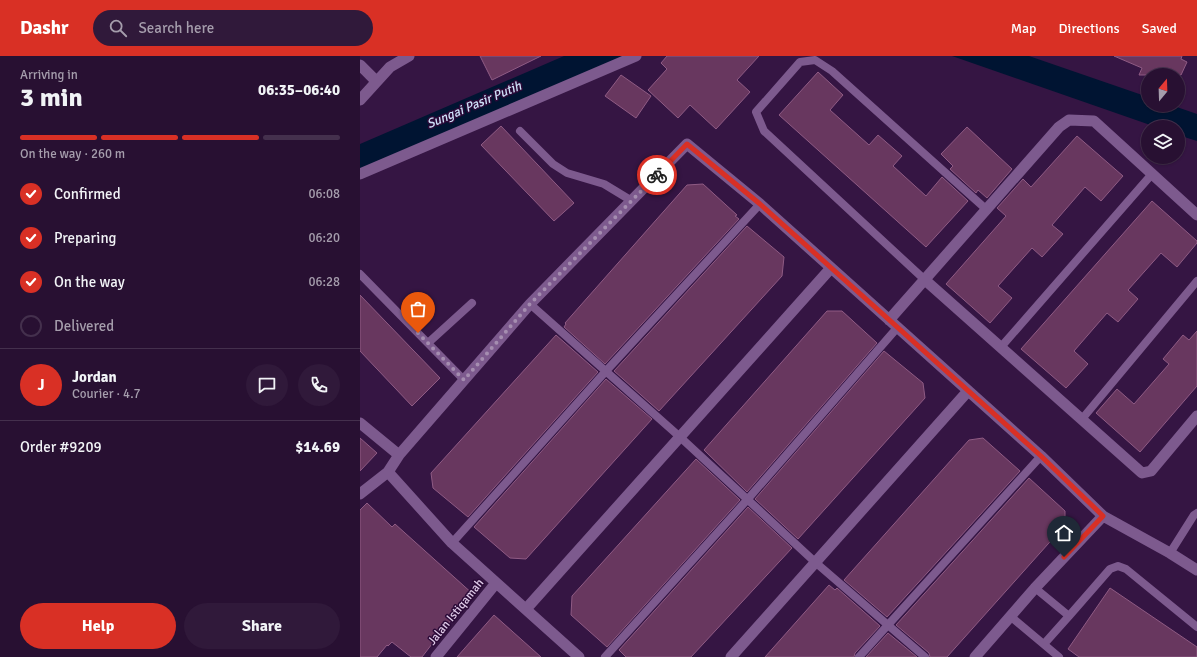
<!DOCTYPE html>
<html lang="en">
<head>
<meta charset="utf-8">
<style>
	body { margin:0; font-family:Signika,sans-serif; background:#30193a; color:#f1f3f6; height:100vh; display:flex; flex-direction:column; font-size:15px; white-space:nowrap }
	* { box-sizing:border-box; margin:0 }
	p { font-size:13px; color:#a59dac }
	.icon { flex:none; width:22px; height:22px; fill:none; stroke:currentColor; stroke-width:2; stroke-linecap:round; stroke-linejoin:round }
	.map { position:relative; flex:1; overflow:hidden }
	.side { display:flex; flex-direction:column; background:#281032; width:360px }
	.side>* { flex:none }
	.needle { width:26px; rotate:19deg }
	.fabs { position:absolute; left:781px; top:12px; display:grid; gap:8px }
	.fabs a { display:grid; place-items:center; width:44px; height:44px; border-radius:50%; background:#281032; box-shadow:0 1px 3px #0004,0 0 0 1px #44304d; font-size:20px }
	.pin { position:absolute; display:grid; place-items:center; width:34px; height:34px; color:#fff; margin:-41px -17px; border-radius:50% 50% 50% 0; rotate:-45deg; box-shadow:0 0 4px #0007 }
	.pin .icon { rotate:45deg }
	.courier { position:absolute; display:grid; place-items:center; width:40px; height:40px; margin:-20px; border:3px solid #d93025; border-radius:50%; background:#fff; color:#222; box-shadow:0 1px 5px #0007 }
	.overview em { font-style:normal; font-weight:800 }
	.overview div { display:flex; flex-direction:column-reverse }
	.overview { display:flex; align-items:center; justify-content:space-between; height:68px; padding:0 20px }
	h1 { font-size:26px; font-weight:800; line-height:30px }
	.bar { display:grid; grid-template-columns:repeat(4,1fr); gap:6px 4px; align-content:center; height:48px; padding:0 20px }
	.bar i { height:5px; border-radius:3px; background:#44304d }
	.bar .selected { background:#d93025 }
	.bar p { grid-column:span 4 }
	.line { display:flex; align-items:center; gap:10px; padding:0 20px; border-top:1px solid #44304d }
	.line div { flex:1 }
	.round { display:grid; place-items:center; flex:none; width:42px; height:42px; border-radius:21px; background:#30193a }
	ol { padding:0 20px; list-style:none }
	li { display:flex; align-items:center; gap:12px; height:44px }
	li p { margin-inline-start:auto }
	li .icon { padding:4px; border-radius:50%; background:#d93025; color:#fff; stroke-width:4 }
	li:last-child { color:#a59dac }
	li i { width:22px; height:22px; border:2px solid #44304d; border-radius:50% }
	.primary-button { display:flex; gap:8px; margin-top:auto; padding:8px 20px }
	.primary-button a { flex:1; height:46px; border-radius:24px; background:#d93025; color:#fff; font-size:16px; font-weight:800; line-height:46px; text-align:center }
	.primary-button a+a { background:#30193a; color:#f1f3f6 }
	header { display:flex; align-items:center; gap:24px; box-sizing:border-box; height:56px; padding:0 20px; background:#d93025; color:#fff }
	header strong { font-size:19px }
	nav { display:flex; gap:22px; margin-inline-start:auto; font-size:14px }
	.search { width:280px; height:36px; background:#30193a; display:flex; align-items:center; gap:10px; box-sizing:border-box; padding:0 14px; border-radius:22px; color:#a59dac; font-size:15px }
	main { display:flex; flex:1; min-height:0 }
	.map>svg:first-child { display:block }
	.water { fill:#001432 }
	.building { fill:#68375f; stroke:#8f5b84 }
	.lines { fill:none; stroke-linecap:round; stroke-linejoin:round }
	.service { stroke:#7d5a8e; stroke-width:8 }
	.minor { stroke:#7d5a8e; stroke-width:11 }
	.done { stroke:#a58db0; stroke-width:4; stroke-dasharray:0 7.2 }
	.route { stroke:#d93025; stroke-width:5 }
	.labels { text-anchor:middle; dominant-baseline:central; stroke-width:3; stroke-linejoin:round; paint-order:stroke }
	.street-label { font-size:12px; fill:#e1cdea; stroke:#2b0a38 }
	.water-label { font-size:13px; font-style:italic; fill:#cde0f8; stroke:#2b0a38 }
</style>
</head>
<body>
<header>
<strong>Dashr</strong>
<div class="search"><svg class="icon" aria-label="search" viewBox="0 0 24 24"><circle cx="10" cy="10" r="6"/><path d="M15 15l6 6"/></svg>Search here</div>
<nav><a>Map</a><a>Directions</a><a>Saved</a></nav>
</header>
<main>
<section class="side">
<div class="overview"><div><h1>3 min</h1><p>Arriving in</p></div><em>06:35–06:40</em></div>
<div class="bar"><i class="selected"></i><i class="selected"></i><i class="selected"></i><i></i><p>On the way · 260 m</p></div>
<ol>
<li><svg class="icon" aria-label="check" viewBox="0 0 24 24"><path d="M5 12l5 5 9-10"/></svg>Confirmed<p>06:08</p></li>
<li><svg class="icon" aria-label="check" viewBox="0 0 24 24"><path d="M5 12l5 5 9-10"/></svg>Preparing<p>06:20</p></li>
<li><svg class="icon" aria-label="check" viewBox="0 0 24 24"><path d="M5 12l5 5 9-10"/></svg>On the way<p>06:28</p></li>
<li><i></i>Delivered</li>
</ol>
<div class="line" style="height:72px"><b class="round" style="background:#d93025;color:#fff">J</b><div><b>Jordan</b><p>Courier · 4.7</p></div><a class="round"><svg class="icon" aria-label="chat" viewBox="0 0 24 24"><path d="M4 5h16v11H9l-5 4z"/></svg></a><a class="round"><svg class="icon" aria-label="phone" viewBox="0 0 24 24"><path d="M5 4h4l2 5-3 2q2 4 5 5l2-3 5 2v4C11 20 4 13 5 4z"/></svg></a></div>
<div class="line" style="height:52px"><div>Order #9209</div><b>$14.69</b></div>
<div class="primary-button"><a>Help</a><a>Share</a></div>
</section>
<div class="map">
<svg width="837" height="601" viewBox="0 0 837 601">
	<rect width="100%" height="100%" fill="#351543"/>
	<path class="water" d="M204,0h65l-269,115v-27z
		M592,0h77l119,41v8h23l26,9v27l-19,-6v-8h-22z"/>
	<path class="building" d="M120,0h61l-49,24z
		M307,0h92l-22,24 13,12 -34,37 -26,-24 -12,13 -30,-28 19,-21 -6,-6z
		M754,0h68l-1,3 6,3 -6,13h-42l3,-7z
		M458,16l25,23 -13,15 39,35 9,-10 24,21 -9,10 33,30 16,-19 26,24 -42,46 -147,-132z
		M261,19l30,21 -15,22 -31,-22z
		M141,70l73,77 -20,18 -73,-76z
		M607,71l45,42 -25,29 -9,-8 -2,3 -26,-24 3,-3 -12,-12z
		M717,80l46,40 -22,25 -16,-14 -33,38 11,9 -21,23 -10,-9 -34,38 14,12 -22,25 -44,-39 60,-68 -9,-8 26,-29 8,8z
		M343,128l34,31 -2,1 4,3 -134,145 -41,-37 2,-3 -1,-1 122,-138z
		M792,145l45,40v2l-20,24 -16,-14 -33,37 10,9 -20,23 -11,-9 -33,38 14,13 -22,24 -45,-39z
		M387,170l37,31 -2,19 -123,135 -45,-40z
		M0,239l80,83 -28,28 -52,-55z
		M467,255h15l35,32 -130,149 -43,-42z
		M837,275v55l-57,66 -44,-39 21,-24 17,15 35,-40 -6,-5 20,-24 6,5z
		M196,279l42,37 -130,145 -35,-29 -2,-15z
		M524,295l39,32 2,15 -127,141 -43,-40z
		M246,323l46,40 -126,140 -16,-1 -36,-31z
		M0,382l17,15 -17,18z
		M623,382l37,33 -133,146 -43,-37 125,-140z
		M336,403l44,41 -133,147 -36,-32 1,-19z
		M669,422l36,33v14l-118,132h-17l-1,-4 -33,-28z
		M7,447l25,24 3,-3 79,71 -29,32 -23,30h-11l-19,-15 -4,4 -1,-1 -10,12h-17v-147z
		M388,451l44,41 -101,109h-65l-7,-7z
		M469,529l6,5 2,-2 43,38 -25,27 -1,4h-89z
		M750,532l87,59v10h-118l-11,-8z
		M134,559l47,42h-84z
		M528,577l29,24h-51z"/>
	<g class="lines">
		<path class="service" d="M160,75l33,33 14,9 37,11 28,17
			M0,218l104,106
			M565,224l-161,-149 -8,-19 44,-50 15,-2 17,11 155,139
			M170,248l150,133 135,125 110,95
			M68,287l44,-40
			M641,291l151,-173
			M722,363l115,-138
			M92,487l154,-172 154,-167
			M810,497l24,-38 3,-2
			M675,532l34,28 41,-47 8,-3 8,3 71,58
			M650,560l49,41
			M684,588l25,-28
			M245,601l142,-157 150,-172
			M499,601l182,-201"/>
		<path class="minor" d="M0,9l16,16
			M0,44l30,-33 19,-11
			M0,118l276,-118
			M565,224l217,193 9,-2 46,-55
			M529,264l170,-193 10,-7 25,1 103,94
			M0,367l39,32
			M0,438l28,-22
			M166,553l305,-341
			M76,601l60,-74
			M219,601l-127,-114 -64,-71 11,-17 131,-151 157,-160 73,60 281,252 62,60 67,37 27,17
			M371,601l237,-266
			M615,601l60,-69 68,-72"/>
	</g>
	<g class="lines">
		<path class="done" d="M58,277l46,47 66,-76 127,-129"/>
		<path class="route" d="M297,119l30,-31 73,60 281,252 62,60 -39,41"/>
	</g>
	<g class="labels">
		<g class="street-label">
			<text transform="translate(96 556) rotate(-51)">Jalan Istiqamah</text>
		</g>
		<g class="water-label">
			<text transform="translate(114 49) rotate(-23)">Sungai Pasir Putih</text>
		</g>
	</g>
</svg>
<div class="fabs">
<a><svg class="needle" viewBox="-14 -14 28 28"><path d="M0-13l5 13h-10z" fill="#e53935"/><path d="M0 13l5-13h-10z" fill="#a59dac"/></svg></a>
<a><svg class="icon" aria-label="layers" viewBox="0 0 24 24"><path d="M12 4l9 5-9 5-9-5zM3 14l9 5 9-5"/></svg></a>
</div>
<div class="pin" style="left:58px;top:277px;background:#ea580c"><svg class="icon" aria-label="bag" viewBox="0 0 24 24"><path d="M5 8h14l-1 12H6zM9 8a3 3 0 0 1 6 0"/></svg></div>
<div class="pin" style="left:704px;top:501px;background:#1f2937"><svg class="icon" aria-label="home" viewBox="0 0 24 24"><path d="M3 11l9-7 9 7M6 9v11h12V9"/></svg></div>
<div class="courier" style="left:297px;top:119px"><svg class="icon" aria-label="bike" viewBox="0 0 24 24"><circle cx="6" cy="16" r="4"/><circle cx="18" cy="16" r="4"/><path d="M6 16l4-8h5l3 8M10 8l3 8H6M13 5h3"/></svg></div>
</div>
</main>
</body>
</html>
